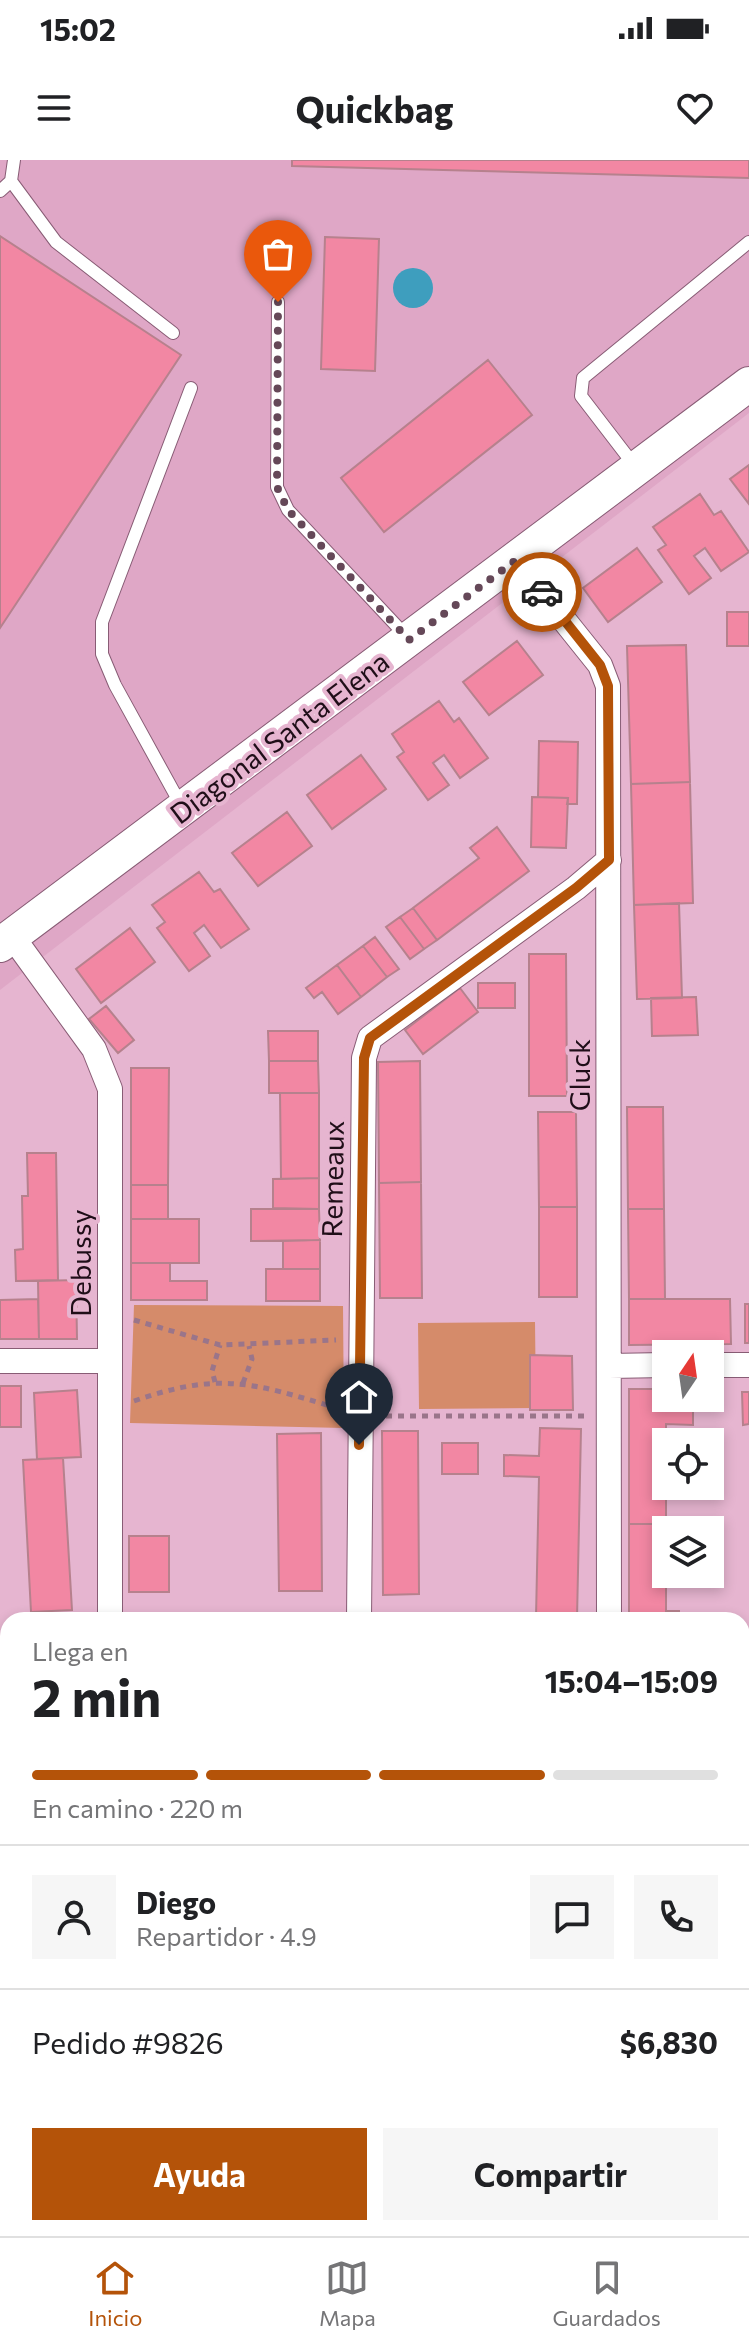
<!DOCTYPE html>
<html lang="es">
<head>
<meta charset="utf-8">
<style>
	body { margin:0; font-family:Commissioner,sans-serif; background:#f6f6f6; color:#202124; height:100vh; display:flex; flex-direction:column; font-size:30px; white-space:nowrap }
	* { box-sizing:border-box; margin:0 }
	p { font-size:26px; color:#757577 }
	.icon { flex:none; width:44px; height:44px; fill:none; stroke:currentColor; stroke-width:2; stroke-linecap:round; stroke-linejoin:round }
	.map { position:relative; flex:1; overflow:hidden }
	.drawer { position:absolute; left:0px; top:1452px; width:750px; height:624px; display:flex; flex-direction:column; background:#fff; border-radius:24px 24px 0 0; box-shadow:0 4px 12px #0003 }
	.drawer>* { flex:none }
	.needle { width:52px; rotate:13deg }
	.controls { position:absolute; left:652px; top:1180px; display:grid; gap:16px }
	.controls a { display:grid; place-items:center; width:72px; height:72px; border-radius:0px; background:#fff; box-shadow:0 4px 12px #0003; font-size:40px }
	.pin { position:absolute; display:grid; place-items:center; width:68px; height:68px; color:#fff; margin:-82px -34px; border-radius:50% 50% 50% 0; rotate:-45deg; box-shadow:0 0 8px #0007 }
	.pin .icon { rotate:45deg }
	.courier { position:absolute; display:grid; place-items:center; width:80px; height:80px; margin:-40px; border:6px solid #b45309; border-radius:50%; background:#fff; color:#222; box-shadow:0 2px 10px #0007 }
	.head em { font-style:normal; font-weight:700 }
	.head div { display:flex; flex-direction:column-reverse }
	.head { display:flex; align-items:center; justify-content:space-between; height:136px; padding:0 32px }
	h1 { font-size:52px; font-weight:700; line-height:60px }
	.bar { display:grid; grid-template-columns:repeat(4,1fr); gap:12px 8px; align-content:center; height:96px; padding:0 32px }
	.bar i { height:10px; border-radius:6px; background:#e0e0e0 }
	.bar .selected { background:#b45309 }
	.bar p { grid-column:span 4 }
	.line { display:flex; align-items:center; gap:20px; padding:0 32px; border-top:2px solid #e0e0e0 }
	.line div { flex:1 }
	.round { display:grid; place-items:center; flex:none; width:84px; height:84px; border-radius:0px; background:#f6f6f6 }
	.primary-button { display:flex; gap:16px; margin-top:auto; padding:16px 32px }
	.primary-button a { flex:1; height:92px; border-radius:0px; background:#b45309; color:#fff; font-size:32px; font-weight:700; line-height:92px; text-align:center }
	.primary-button a+a { background:#f6f6f6; color:#202124 }
	.status { display:flex; justify-content:space-between; align-items:center; height:56px; padding:0 40px; background:#fff; direction:ltr }
	.status svg { height:22px; fill:currentColor }
	header { display:flex; justify-content:space-between; align-items:center; height:104px; padding:0 32px; background:#fff; font-size:36px; font-weight:700 }
	.menu { display:flex; justify-content:space-around; align-items:center; height:112px; border-top:2px solid #e0e0e0; background:#fff; font-size:22px; color:#757577 }
	.menu a { display:grid; justify-items:center; gap:4px }
	.menu .selected { color:#b45309 }
	.map>svg:first-child { display:block }
	.built { fill:#dfa7c6 }
	.green { fill:#d58b6a }
	.water { fill:#3e9ebe }
	.building { fill:#f287a3; stroke:#b6818d; stroke-width:2 }
	.lines { fill:none; stroke-linecap:round; stroke-linejoin:round }
	.service-casing { stroke:#885c75; stroke-width:14 }
	.minor-casing { stroke:#885c75; stroke-width:26 }
	.secondary-casing { stroke:#885c75; stroke-width:36 }
	.path { stroke:#9a758a; stroke-width:5; stroke-dasharray:6 6; stroke-linecap:butt }
	.service { stroke:#fff; stroke-width:12 }
	.minor { stroke:#fff; stroke-width:24 }
	.secondary { stroke:#fff; stroke-width:34 }
	.done { stroke:#654858; stroke-width:8; stroke-dasharray:0 14.4 }
	.route { stroke:#b45309; stroke-width:10 }
	.labels { text-anchor:middle; dominant-baseline:central; stroke-width:8; stroke-linejoin:round; paint-order:stroke }
	.street-label { font-size:28px; fill:#1f0e18; stroke:#e6b5d0 }
</style>
</head>
<body>
<div class="status"><b>15:02</b><svg viewBox="0 0 49 12"><path d="M0 12V9h3v3zM5 12V6h3v6zM10 12V3h3v9zM15 12V0h3v12zM26 1h20v11H26zM47 4h2v5h-2z"/></svg></div>
<header><svg class="icon" aria-label="menu" viewBox="0 0 24 24"><path d="M4 6h16M4 12h16M4 18h16"/></svg>Quickbag<svg class="icon" aria-label="heart" viewBox="0 0 24 24"><path d="M12 20l-8-8c-3-5 5-10 8-4 3-6 11-1 8 4z"/></svg></header>
<div class="map">
<svg width="749" height="2076" viewBox="0 0 749 2076">
	<rect width="100%" height="100%" fill="#e6b5d0"/>
	<path class="built" d="M0,0h749v253l-749,577z"/>
	<path class="green" d="M134,1145l209,1 1,122 -214,-5z
		M535,1162l1,86 -117,1 -1,-86z"/>
	<path class="water" d="M393 128a20 20 0 1 1 40 0a20 20 0 1 1-40 0Z"/>
	<path class="building" d="M292,0h457v18l-457,-12z
		M0,76l181,119 -181,273z
		M325,77l54,2 -4,132 -54,-2z
		M488,200l44,55 -148,117 -43,-54z
		M749,305v39l-19,-25z
		M700,334l14,21 7,-4 28,41 -28,19 -16,-23 -11,8 17,22 -22,16 -31,-44 8,-5 -13,-18z
		M637,388l25,34 -54,40 -25,-34z
		M727,452h22v34h-22z
		M517,481l26,34 -54,40 -26,-33z
		M686,485l4,137 -59,2 -4,-138z
		M439,541l15,21 5,-4 29,40 -28,20 -16,-23 -11,8 16,22 -21,15 -31,-43 7,-5 -12,-18z
		M539,581l39,1 -1,62h-10l1,-6 -30,-1z
		M361,595l25,34 -54,40 -25,-34z
		M690,622l3,121 -59,2 -3,-121z
		M532,637l36,1 -2,50 -35,-1z
		M287,652l25,34 -54,40 -26,-33z
		M497,667l32,44 -92,69 -24,-32 66,-50 -9,-10z
		M199,712l15,20 6,-3 29,40 -28,19 -17,-23 -10,8 16,23 -21,15 -32,-43 8,-6 -13,-17z
		M679,743l3,95 -45,1 -3,-94z
		M413,748l24,32 -13,9 -24,-32z
		M400,757l24,32 -14,10 -24,-32z
		M130,768l25,34 -54,41 -25,-34z
		M375,777l24,32 -12,8 -24,-31z
		M363,786l24,31 -26,20 -24,-32z
		M529,794h37l1,142h-38z
		M337,805l24,32 -23,17 -16,-22 -8,6 -8,-10z
		M478,823h37v25h-37z
		M460,828l18,24 -55,42 -18,-24z
		M696,837l2,38 -46,1 -1,-38z
		M106,846l28,34 -16,13 -29,-34z
		M268,871h50v30h-49z
		M269,901h49l1,32h-50z
		M420,901l1,121 -42,1 -1,-121z
		M131,908h38l-1,117h-37z
		M280,933h39v85l-38,1z
		M627,947h36l1,102h-36z
		M538,952h38l1,95h-38z
		M27,993h29l2,127 -42,1 -1,-31 8,-1 -1,-53h6z
		M319,1018v31l-46,-1v-29z
		M421,1022l1,116h-42l-1,-115z
		M131,1025h37v34h-37z
		M539,1047h38v90h-38z
		M251,1049h68l1,31 -69,1z
		M628,1049h36l1,90h-36z
		M131,1059h68v44h-68z
		M320,1080v29h-37v-28z
		M131,1103h39v18h37v19h-76z
		M266,1109h54v32h-54z
		M76,1120l1,59h-38l-1,-58z
		M38,1139l1,40h-39v-39z
		M629,1139h101l1,45 -102,1z
		M745,1144h4v39h-4z
		M530,1195l42,1 1,54h-43z
		M0,1226h21v41h-21z
		M629,1229h37v9h27v27l-27,-1v100h-37z
		M77,1230l4,67 -44,2 -3,-66z
		M742,1232h7v32l-6,1z
		M540,1268l41,1 -4,190 -41,-2 3,-140 -35,-1v-21l35,1z
		M382,1271h36l1,163 -36,1z
		M321,1273l1,158h-43l-2,-157z
		M442,1283h36v31h-36z
		M63,1298l9,152 -41,2 -8,-152z
		M629,1364h37v87h13v9h-50z
		M129,1376h40v56h-40z
		M742,1965h7v61l-2,-12h-5z
		M4,1979h4v47h-4z"/>
	<g class="lines">
		<g class="service-casing">
			<path id="service" d="M11,21l45,61 117,91
				M0,31l11,-10 3,-21
				M278,142l-1,185 11,23 119,127
				M634,305l-53,-69 2,-18 166,-136
				M181,645l-66,-120 -13,-31v-32l89,-234"/>
		</g>
		<g class="minor-casing">
			<path id="minor" d="M516,400l84,105 8,21 1,934
				M12,776l82,113 16,40v531
				M0,1201h110
				M710,1205h39
				M609,1206l57,-1
				M359,1460l5,-562 6,-20 206,-150 33,-28
				M109,2068v8
				M360,2068v8
				M610,2076v-8"/>
		</g>
		<g class="secondary-casing">
			<path id="secondary" d="M0,785l749,-561"/>
		</g>
		<path class="path" d="M134,1160l86,25 116,-5
			M215,1222l-3,-11 8,-26
			M243,1223l9,-24 -3,-13
			M134,1241c86,-30 119,-18 203,7
			M386,1256h198"/>
		<use href="#service" class="service"/>
		<use href="#minor" class="minor"/>
		<use href="#secondary" class="secondary"/>
	</g>
	<g class="lines">
		<path class="done" d="M278,142l-1,185 11,23 121,130 107,-80 26,32"/>
		<path class="route" d="M359,1285l5,-387 6,-20 206,-150 33,-28 -1,-174 -8,-21 -58,-73"/>
	</g>
	<g class="labels">
		<g class="street-label">
			<text transform="translate(279 577) rotate(-37)">Diagonal Santa Elena</text>
			<text transform="translate(579 915) rotate(-90)">Gluck</text>
			<text transform="translate(332 1019) rotate(-89)">Remeaux</text>
			<text transform="translate(80 1103) rotate(-90)">Debussy</text>
		</g>
	</g>
</svg>
<div class="controls">
<a><svg class="needle" viewBox="-14 -14 28 28"><path d="M0-13l5 13h-10z" fill="#e53935"/><path d="M0 13l5-13h-10z" fill="#757577"/></svg></a>
<a><svg class="icon" aria-label="locate" viewBox="0 0 24 24"><circle cx="12" cy="12" r="6"/><path d="M12 2v4M12 18v4M2 12h4M18 12h4"/></svg></a>
<a><svg class="icon" aria-label="layers" viewBox="0 0 24 24"><path d="M12 4l9 5-9 5-9-5zM3 14l9 5 9-5"/></svg></a>
</div>
<div class="pin" style="left:278px;top:142px;background:#ea580c"><svg class="icon" aria-label="bag" viewBox="0 0 24 24"><path d="M5 8h14l-1 12H6zM9 8a3 3 0 0 1 6 0"/></svg></div>
<div class="pin" style="left:359px;top:1285px;background:#1f2937"><svg class="icon" aria-label="home" viewBox="0 0 24 24"><path d="M3 11l9-7 9 7M6 9v11h12V9"/></svg></div>
<div class="courier" style="left:542px;top:432px"><svg class="icon" aria-label="car" viewBox="0 0 24 24"><path d="M5 17H2v-5l4-1 3-4h7l3 4 3 1v5h-3M9 17h6M6 11h13"/><circle cx="7" cy="17" r="2"/><circle cx="17" cy="17" r="2"/></svg></div>
<section class="drawer">
<div class="head"><div><h1>2 min</h1><p>Llega en</p></div><em>15:04–15:09</em></div>
<div class="bar"><i class="selected"></i><i class="selected"></i><i class="selected"></i><i></i><p>En camino · 220 m</p></div>
<div class="line" style="height:144px"><a class="round"><svg class="icon" aria-label="person" viewBox="0 0 24 24"><circle cx="12" cy="8" r="4"/><path d="M4 21q1-7 8-7t8 7"/></svg></a><div><b>Diego</b><p>Repartidor · 4.9</p></div><a class="round"><svg class="icon" aria-label="chat" viewBox="0 0 24 24"><path d="M4 5h16v11H9l-5 4z"/></svg></a><a class="round"><svg class="icon" aria-label="phone" viewBox="0 0 24 24"><path d="M5 4h4l2 5-3 2q2 4 5 5l2-3 5 2v4C11 20 4 13 5 4z"/></svg></a></div>
<div class="line" style="height:104px"><div>Pedido #9826</div><b>$6,830</b></div>
<div class="primary-button"><a>Ayuda</a><a>Compartir</a></div>
</section>
</div>
<nav class="menu">
<a class="selected"><svg class="icon" aria-label="home" viewBox="0 0 24 24"><path d="M3 11l9-7 9 7M6 9v11h12V9"/></svg>Inicio</a>
<a><svg class="icon" aria-label="map" viewBox="0 0 24 24"><path d="M3 6l6-2 6 2 6-2v14l-6 2-6-2-6 2zM9 4v14M15 6v14"/></svg>Mapa</a>
<a><svg class="icon" aria-label="saved" viewBox="0 0 24 24"><path d="M7 4h10v16l-5-4-5 4z"/></svg>Guardados</a>
</nav>
</body>
</html>
